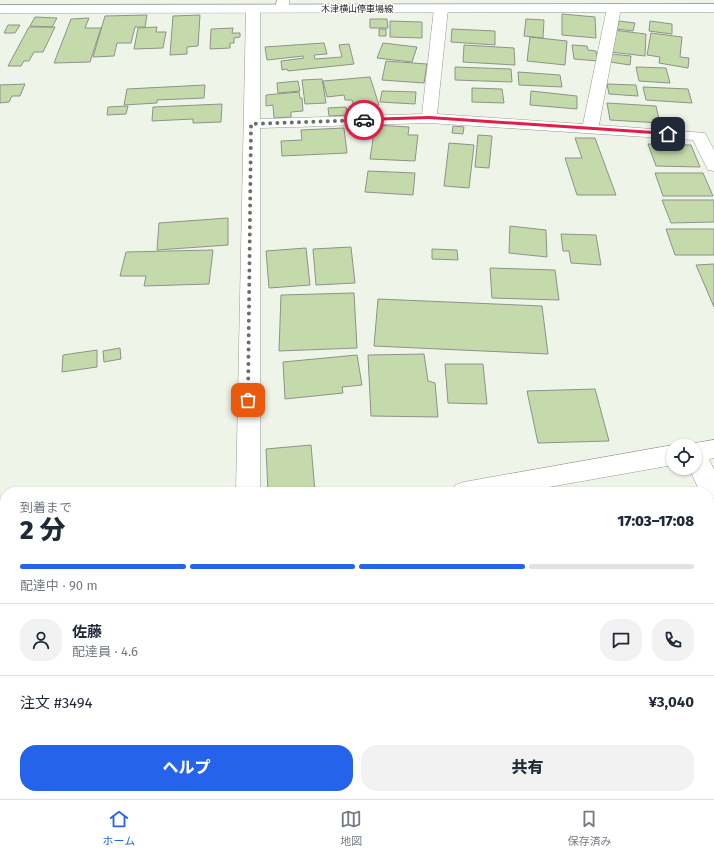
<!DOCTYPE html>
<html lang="ja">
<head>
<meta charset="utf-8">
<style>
	body { margin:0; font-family:"Fira Sans","Noto Sans JP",sans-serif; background:#f2f2f3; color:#1f2937; height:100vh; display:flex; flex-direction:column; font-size:15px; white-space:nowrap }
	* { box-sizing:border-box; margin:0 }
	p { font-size:13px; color:#747a83 }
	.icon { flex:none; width:22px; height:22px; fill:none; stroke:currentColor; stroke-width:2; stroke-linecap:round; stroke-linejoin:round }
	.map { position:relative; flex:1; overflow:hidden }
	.sheet { position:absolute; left:0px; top:487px; width:714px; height:312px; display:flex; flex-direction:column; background:#fff; border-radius:16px 16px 0 0; box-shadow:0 1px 3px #0004 }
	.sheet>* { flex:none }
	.fabs { position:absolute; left:666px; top:439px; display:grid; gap:8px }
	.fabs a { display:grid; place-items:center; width:36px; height:36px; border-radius:50%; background:#fff; box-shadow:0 1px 3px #0004; font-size:20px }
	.pin { position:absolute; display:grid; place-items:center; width:34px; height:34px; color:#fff; margin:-17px; border-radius:8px; box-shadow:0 2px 6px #0006 }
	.courier { position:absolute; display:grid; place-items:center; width:40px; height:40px; margin:-20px; border:3px solid #e11d48; border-radius:50%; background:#fff; color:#222; box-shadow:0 1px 5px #0007 }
	.head em { font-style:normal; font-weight:800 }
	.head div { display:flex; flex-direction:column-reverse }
	.head { display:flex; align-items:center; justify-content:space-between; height:68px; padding:0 20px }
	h1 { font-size:26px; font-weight:800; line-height:30px }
	.bar { display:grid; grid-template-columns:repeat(4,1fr); gap:6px 4px; align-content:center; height:48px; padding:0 20px }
	.bar i { height:5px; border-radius:3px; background:#e0e1e3 }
	.bar .current { background:#2563eb }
	.bar p { grid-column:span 4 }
	.line { display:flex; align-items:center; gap:10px; padding:0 20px; border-top:1px solid #e0e1e3 }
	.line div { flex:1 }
	.round { display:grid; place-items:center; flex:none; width:42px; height:42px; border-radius:16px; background:#f2f2f3 }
	.primary-button { display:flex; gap:8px; margin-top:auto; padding:8px 20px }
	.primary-button a { flex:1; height:46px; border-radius:16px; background:#2563eb; color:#fff; font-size:16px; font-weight:800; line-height:46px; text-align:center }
	.primary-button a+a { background:#f2f2f3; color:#1f2937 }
	.menu { display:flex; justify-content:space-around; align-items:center; height:56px; border-top:1px solid #e0e1e3; background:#fff; font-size:11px; color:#747a83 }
	.menu a { display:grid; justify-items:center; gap:2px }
	.menu .current { color:#2563eb }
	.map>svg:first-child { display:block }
	.building { fill:#c5daab; stroke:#8e9289 }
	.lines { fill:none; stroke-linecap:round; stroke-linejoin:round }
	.minor-casing { stroke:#969b91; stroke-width:1 }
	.secondary-casing { stroke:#969b91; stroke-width:1 }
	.minor { fill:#fff; fill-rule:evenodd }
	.secondary { fill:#fff; fill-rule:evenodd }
	.route { fill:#e11d48 }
	.done { stroke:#6c6f68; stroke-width:4; stroke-dasharray:0 7.2 }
	.labels { text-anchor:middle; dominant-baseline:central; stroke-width:3; stroke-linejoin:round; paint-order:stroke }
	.far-street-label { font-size:9px; fill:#252723; stroke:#fff }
</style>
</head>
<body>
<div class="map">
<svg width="714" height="799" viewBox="0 0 714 799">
	<rect width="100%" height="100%" fill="#eff4e9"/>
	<path class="building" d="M562,14l33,3 1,21 -34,-3z
		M147,15l-2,12h-10l-4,16h-14l-3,13 -21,1 12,-41z
		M200,15l-2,31 -11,1v7l-17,1 3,-39z
		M35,17l22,1 -5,9 -22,-1z
		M89,18l-4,10h16l-11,34 -36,1 17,-44z
		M370,19h17l1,9h-18z
		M526,19l18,1 -1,18 -19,-2z
		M390,21l32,1v16l-32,-1z
		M619,21l16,2 -2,8 -16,-2z
		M650,21l22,3v10l-23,-3z
		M8,25h12l-5,8h-11z
		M29,27h26l-12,25h-9l-5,9h-5l-3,5h-13z
		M157,27l-1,5h10l-3,16 -29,1 4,-21z
		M233,28l-1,5h8v4l-6,1v5h-4v5l-20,1 1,-20z
		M379,29h7v7h-7z
		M452,29l43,2v14l-44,-3z
		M613,30l33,4 -1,22 -34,-4z
		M651,33l31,4 -2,20 9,1 -1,10 -29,-5 1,-6 -13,-2z
		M530,37l37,4 -2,24 -38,-4z
		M324,43l3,11 -13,1 1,4 27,-2 -3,-12 10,-1 5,20 -66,7 -1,-2 -5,1 -1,-9 23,-3 -1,-2 -36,4 -2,-13z
		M383,43l34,4 -5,15 -35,-4z
		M464,45l50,3 1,17 -52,-3z
		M572,45l15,1 1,4 8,1 2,10 -24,-2z
		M611,54l20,2 -1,9 -20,-3z
		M386,61l41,3 -3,19 -42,-3z
		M455,67l56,2 1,13 -57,-2z
		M636,67l30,1 4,15 -31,-2z
		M518,72l42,3 2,12 -43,-2z
		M370,77l9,28 -25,2 -2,-7h-7l-1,-5 -17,2 -4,-16z
		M322,79l4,24 -21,1 -3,-24z
		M298,81l2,10 -22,2 -1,-10z
		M25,84l-5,12h-8l-3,6 -9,1v-18z
		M607,84l29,1 2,11 -29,-2z
		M205,85l-1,13 -47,2v3l-33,2 3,-16z
		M643,87l45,2 4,14 -46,-3z
		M472,88l30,1 2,14 -32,-1z
		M382,91l34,1 -1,12 -35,-2z
		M531,91l46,5v13l-47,-4z
		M299,92l1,6h2l1,13 -12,1v5l-17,1 -1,-13 -7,1v-11z
		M607,103l49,3 4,17 -50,-3z
		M222,104l-1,18 -28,1v-4l-41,2 1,-14z
		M128,106l-2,8 -19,1 1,-8z
		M346,107l2,8 -19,1 -1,-8z
		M375,125l34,2 -1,8h10l-3,26 -45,-2z
		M453,126l11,1 -1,7 -11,-1z
		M344,128l3,25 -65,3 -1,-15 21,-1 -1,-10z
		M478,135l14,1 -3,32 -14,-1z
		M575,138h20l21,57h-39l-12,-37h17z
		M449,143l25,2 -5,43 -25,-2z
		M648,144l43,1 9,22 -44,-1z
		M368,171l47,2 -2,22 -48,-3z
		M655,173h48l10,23h-50z
		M662,200h52v22l-43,1z
		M228,218v27l-71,5 2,-27z
		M510,226l36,4 1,27 -38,-4z
		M666,229h48v26h-39z
		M561,234l35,1 5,30 -30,-2 -2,-12h-6z
		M351,247l4,36 -39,2 -3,-36z
		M306,248l4,37 -41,3 -3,-37z
		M432,249l25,1 1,10 -26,-1z
		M213,250l-4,34 -65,2 2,-10h-26l6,-24z
		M714,264v43l-18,-42z
		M490,268l65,2 4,30 -67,-2z
		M354,293l3,55 -78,3 2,-56z
		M378,299l164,7 6,48 -174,-8z
		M120,348l1,11 -17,3 -1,-11z
		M97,350v17l-35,5 1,-17z
		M424,354l4,27 7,2 3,34 -67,-1 -3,-61z
		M357,355l5,30 -20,2 1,6 -58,6 -2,-37z
		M445,364h38l4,40 -39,-1z
		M595,389l14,52 -71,2 -11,-52z
		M311,445l4,47h-47l-2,-43z
		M5,581v153l-5,1v-153z
		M709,662h5v137h-220v-5h149l50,3 -1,-3h17z
		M3,745l-3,54v-53z
		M77,794h46v5h-46z
		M170,794h39l-1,5h-39z
		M211,794h50l-1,5h-50z
		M279,794h55l-1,5h-54z
		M415,794h46v5h-47z
		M337,795l33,4h-33z"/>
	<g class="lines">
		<g class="minor-casing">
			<path id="minor" d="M277,0h12v9l-2,3h-10l-2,-3z
				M614,4l5,1 2,3 -22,117 106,8 9,17v21l-6,-1 -15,-30 -264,-17 -169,5v364h-24l10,-482 2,-3h10l2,3v109l162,-5 12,-105 2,-3h10l2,3 -11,105 146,10 24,-116 2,-3z
				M714,440v18l-5,1 5,11v37l-5,-1v-14h-9l-11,-24h6v-22h-9l9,-3z
				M673,445l2,1h-2v19l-152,27h-69l3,-7 9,-3z
				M5,551v24l-5,1v-24z
				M139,794h30v5h-32z
				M375,794h30l1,5h-32z"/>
		</g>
		<g class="secondary-casing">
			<path id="secondary" d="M714,4v8l-714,1v-8z"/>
		</g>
		<use href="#minor" class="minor"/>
		<use href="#secondary" class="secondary"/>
	</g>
	<path class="route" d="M429,116l239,16 2,2 -2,1 -239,-16 -65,2 -2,-1 2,-2z"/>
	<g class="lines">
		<path class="done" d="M248,400l3,-276 113,-4"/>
	</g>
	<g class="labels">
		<g class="far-street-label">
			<text x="357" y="9">木津横山停車場線</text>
		</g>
	</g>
</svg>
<div class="fabs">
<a><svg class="icon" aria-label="locate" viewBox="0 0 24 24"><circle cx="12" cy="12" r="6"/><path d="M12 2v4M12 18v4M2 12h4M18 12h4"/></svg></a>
</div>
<div class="pin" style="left:248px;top:400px;background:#ea580c"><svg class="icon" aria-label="bag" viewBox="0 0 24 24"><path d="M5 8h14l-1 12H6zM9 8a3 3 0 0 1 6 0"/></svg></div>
<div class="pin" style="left:668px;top:134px;background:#1f2937"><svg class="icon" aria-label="home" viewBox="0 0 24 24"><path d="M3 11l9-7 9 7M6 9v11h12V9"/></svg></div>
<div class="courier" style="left:364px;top:120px"><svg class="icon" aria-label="car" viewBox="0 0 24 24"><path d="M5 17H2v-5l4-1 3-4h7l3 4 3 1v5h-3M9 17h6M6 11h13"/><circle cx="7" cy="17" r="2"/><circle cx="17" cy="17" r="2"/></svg></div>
<section class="sheet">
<div class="head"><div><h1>2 分</h1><p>到着まで</p></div><em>17:03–17:08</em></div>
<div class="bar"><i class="current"></i><i class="current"></i><i class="current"></i><i></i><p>配達中 · 90 m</p></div>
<div class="line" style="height:72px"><a class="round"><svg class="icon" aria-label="person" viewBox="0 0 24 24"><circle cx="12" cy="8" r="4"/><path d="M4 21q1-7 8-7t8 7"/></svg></a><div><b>佐藤</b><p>配達員 · 4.6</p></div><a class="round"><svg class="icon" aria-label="chat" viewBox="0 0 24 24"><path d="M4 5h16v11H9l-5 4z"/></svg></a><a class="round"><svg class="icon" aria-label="phone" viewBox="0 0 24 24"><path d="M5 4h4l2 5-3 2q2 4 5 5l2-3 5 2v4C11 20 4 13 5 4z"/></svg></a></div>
<div class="line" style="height:52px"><div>注文 #3494</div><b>¥3,040</b></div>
<div class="primary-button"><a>ヘルプ</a><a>共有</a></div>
</section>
</div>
<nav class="menu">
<a class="current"><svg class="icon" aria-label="home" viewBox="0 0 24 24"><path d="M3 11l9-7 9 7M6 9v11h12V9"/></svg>ホーム</a>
<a><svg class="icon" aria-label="map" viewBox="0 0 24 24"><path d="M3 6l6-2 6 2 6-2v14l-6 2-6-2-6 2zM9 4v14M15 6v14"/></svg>地図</a>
<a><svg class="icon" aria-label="saved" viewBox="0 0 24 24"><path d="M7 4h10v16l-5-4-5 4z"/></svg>保存済み</a>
</nav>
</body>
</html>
